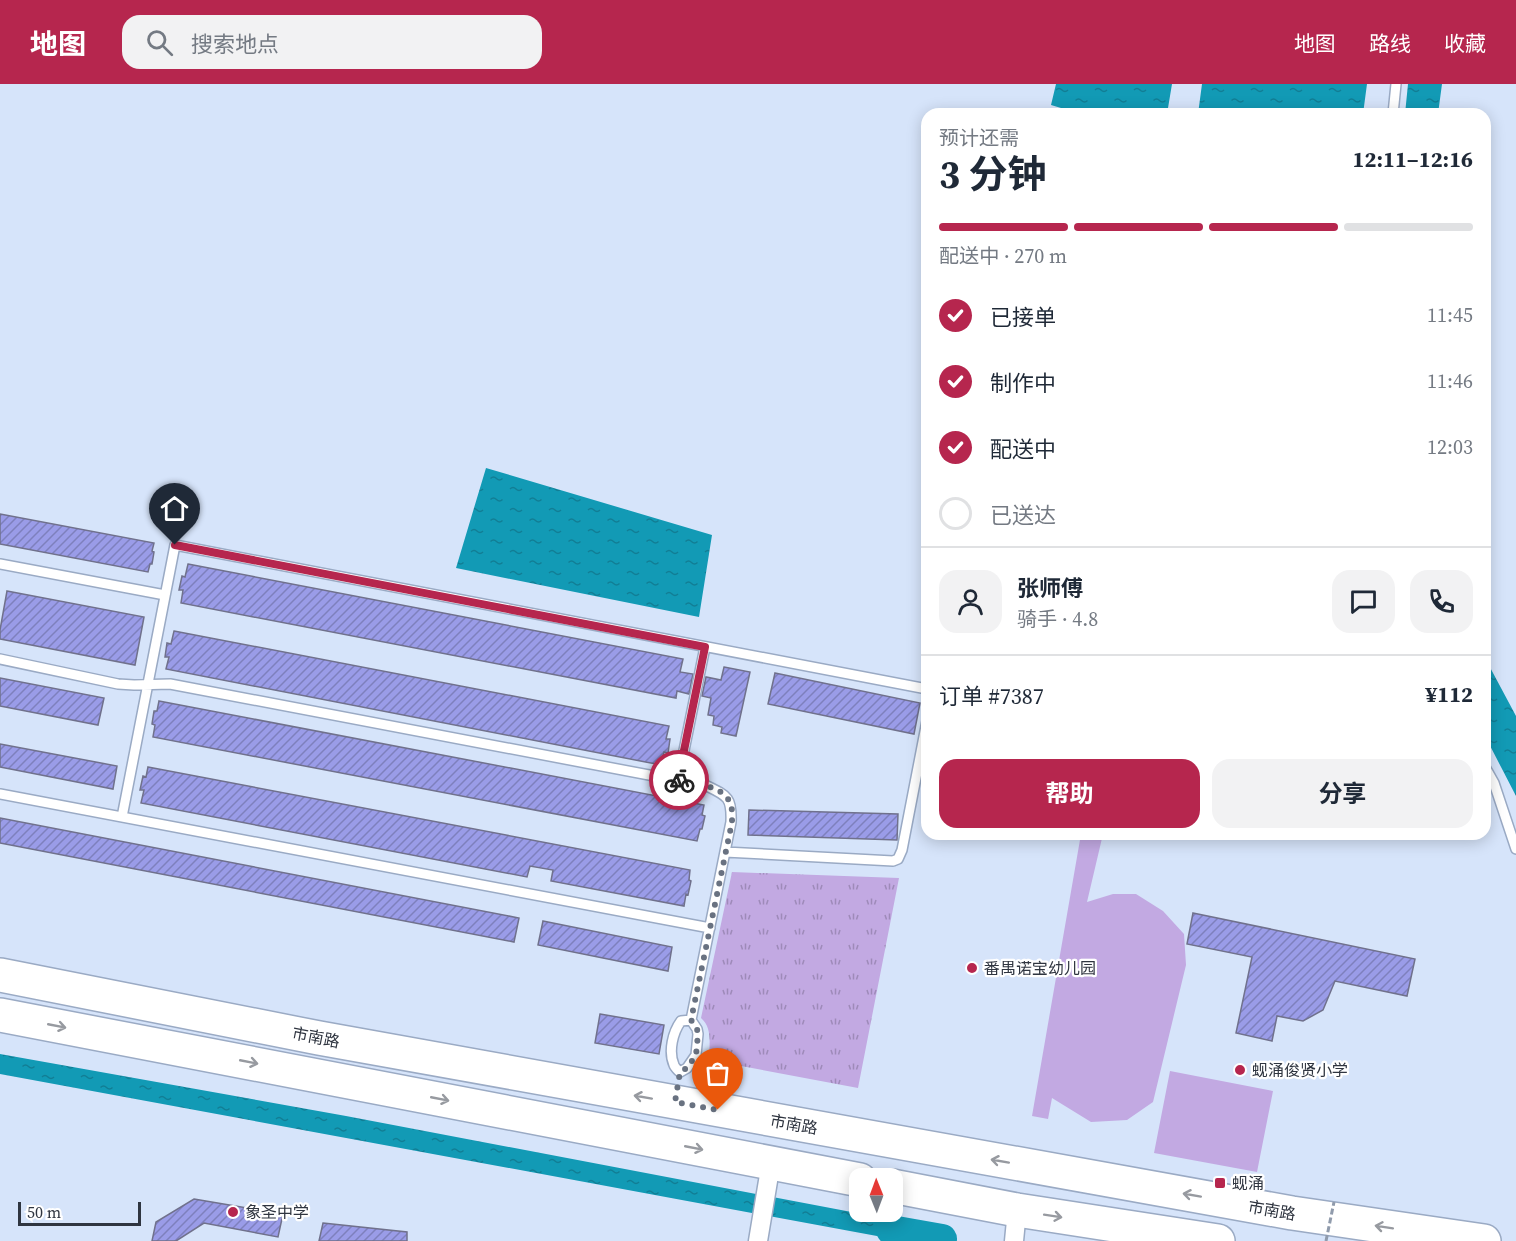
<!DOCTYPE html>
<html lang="zh">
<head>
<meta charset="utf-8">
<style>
	body { margin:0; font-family:"Source Serif 4","Noto Sans SC",serif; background:#f2f2f3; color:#1f2937; height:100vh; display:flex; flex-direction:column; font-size:22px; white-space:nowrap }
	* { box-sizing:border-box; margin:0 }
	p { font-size:20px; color:#747a83 }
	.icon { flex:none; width:33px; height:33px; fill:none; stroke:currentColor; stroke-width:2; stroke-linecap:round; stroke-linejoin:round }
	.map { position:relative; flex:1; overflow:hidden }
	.details { position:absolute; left:921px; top:24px; width:570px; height:732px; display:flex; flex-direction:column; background:#fff; border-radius:18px; box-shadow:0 3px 15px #0003 }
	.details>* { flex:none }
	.needle { width:39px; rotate:359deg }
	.fabs { position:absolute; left:849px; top:1084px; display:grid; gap:12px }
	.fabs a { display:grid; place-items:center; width:54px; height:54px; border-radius:12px; background:#fff; box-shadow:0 3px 15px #0003; font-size:30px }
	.scale { position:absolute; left:18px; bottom:15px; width:123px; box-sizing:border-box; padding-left:6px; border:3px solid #2f3540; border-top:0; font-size:16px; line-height:21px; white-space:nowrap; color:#2f3540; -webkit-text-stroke:4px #fff; paint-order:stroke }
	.pin { position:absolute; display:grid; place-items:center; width:51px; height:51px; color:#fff; margin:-62px -26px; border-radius:50% 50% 50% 0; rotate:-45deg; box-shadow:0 0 6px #0007 }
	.pin .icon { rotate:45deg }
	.courier { position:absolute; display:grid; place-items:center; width:60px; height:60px; margin:-30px; border:4px solid #b6264e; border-radius:50%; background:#fff; color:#222; box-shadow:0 2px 8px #0007 }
	.summary em { font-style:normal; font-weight:700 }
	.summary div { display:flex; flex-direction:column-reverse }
	.summary { display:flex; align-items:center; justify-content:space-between; height:102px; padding:0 18px }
	h1 { font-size:39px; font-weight:700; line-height:45px }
	.bar { display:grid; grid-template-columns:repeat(4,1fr); gap:9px 6px; align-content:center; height:72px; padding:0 18px }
	.bar i { height:8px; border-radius:4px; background:#e0e1e3 }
	.bar .active { background:#b6264e }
	.bar p { grid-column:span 4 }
	.line { display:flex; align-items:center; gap:15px; padding:0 18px; border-top:2px solid #e0e1e3 }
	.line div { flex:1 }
	.round { display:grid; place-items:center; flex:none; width:63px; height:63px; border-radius:18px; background:#f2f2f3 }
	ol { padding:0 18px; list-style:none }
	li { display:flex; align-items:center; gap:18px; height:66px }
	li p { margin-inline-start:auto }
	li .icon { padding:6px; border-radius:50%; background:#b6264e; color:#fff; stroke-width:4 }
	li:last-child { color:#747a83 }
	li i { width:33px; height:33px; border:3px solid #e0e1e3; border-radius:50% }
	.cta { display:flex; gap:12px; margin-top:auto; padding:12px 18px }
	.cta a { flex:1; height:69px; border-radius:18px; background:#b6264e; color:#fff; font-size:24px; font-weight:700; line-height:69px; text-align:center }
	.cta a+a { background:#f2f2f3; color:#1f2937 }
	header { display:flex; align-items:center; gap:36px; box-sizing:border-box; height:84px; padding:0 30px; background:#b6264e; color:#fff }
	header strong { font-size:28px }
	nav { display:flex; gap:33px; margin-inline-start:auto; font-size:21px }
	.search { width:420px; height:54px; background:#f2f2f3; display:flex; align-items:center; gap:15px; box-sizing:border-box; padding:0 21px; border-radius:18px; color:#747a83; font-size:22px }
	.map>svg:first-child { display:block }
	.grass { fill:url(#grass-tufts) }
	.green { fill:#c2a9e2 }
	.water { fill:url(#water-ripples) }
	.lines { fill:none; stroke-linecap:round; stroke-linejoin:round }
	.river { stroke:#129ab5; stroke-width:30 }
	.building { fill:url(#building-hatch); stroke:#70718c; stroke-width:1.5 }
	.lane-casing { stroke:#9aaac4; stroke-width:12 }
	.street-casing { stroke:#9aaac4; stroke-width:21 }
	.highway-casing { stroke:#9aaac4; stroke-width:36 }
	.lane { stroke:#fff; stroke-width:9 }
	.street { stroke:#fff; stroke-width:18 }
	.highway { stroke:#fff; stroke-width:33 }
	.path-bridge { stroke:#909bac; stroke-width:3; stroke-dasharray:6 3; stroke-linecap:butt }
	.oneway { stroke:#979aa0 }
	.done { stroke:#697281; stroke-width:6; stroke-dasharray:0 10.8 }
	.route { stroke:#b6264e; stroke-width:8 }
	.poi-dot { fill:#b6264e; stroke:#fff; stroke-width:2 }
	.labels { text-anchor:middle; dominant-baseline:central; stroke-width:4.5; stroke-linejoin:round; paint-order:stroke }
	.poi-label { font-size:16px; fill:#2f3540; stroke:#fff; text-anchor:start }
	.street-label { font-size:16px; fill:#2f3540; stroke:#fff }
</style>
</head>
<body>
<header>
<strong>地图</strong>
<div class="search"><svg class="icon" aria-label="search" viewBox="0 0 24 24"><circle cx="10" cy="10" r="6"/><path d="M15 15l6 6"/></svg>搜索地点</div>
<nav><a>地图</a><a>路线</a><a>收藏</a></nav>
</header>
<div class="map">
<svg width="1516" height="1157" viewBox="0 0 1516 1157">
	<defs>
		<pattern id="grass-tufts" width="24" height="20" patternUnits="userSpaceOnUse" patternTransform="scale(1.5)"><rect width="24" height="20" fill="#c2a9e2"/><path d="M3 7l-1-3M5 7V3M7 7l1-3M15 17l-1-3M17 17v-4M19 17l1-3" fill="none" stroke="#9e8ab9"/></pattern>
		<pattern id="water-ripples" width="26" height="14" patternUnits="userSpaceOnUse" patternTransform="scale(1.5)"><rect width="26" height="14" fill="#129ab5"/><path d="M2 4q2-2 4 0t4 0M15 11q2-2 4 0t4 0" fill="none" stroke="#117e95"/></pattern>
		<pattern id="building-hatch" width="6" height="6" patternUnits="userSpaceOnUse" patternTransform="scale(1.5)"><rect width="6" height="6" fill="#9a9ce8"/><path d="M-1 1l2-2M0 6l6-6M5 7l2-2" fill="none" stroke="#7e80bd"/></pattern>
	</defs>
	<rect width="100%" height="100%" fill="#d6e4fa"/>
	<path class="grass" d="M732,788l167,6 -41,210 -149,-28c0,-14 4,-32 -8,-42z"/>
	<path class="green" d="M1081,750h22l-16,68 26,-8h23l27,17 21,23 2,31 -33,137 -26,18 -36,2 -39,-24 -4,21 -16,-3z
		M1170,987l103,20 -16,81 -103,-19z"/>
	<path class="water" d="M1056,0h116l-5,30h-86l-30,-9z
		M1202,0h165l-4,30h-165z
		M1408,0h34l-4,30h-33z
		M486,384l226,67 -13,82 -243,-49z
		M1485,574l31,58v80l-31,-60z
		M0,970l346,62 574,109 12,12 -6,4h-22l-904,-167z"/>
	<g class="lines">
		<path class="river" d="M891,1146l51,9"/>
	</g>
	<path class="building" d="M0,430l154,29 -2,8 2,1 -2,12h-2l-2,8 -148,-28z
		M188,480l495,95 -3,13 13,2 -4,20 -12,-3 -1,7 -495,-95 2,-13h-4l3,-14 3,1z
		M7,507l137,26 -9,48 -135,-26v-9z
		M174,547l495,95 -3,13h4l-2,14 -4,-1 -3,13 -495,-96 3,-12h-4l2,-14 4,1z
		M724,583l26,5 -14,64 -15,-3 1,-6 -9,-2 1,-9 -6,-1 3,-17 -9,-2 4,-19 15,3z
		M775,589l145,30 -6,31 -146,-30z
		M0,594l104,20 -6,27 -98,-19z
		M159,617l545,104 -2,10 3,1 -3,13h-2l-3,12 -544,-104 2,-12 -3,-1 2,-13h3z
		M0,660l117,22 -4,23 -113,-22z
		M148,683l542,103 -1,10 2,1 -3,14 -2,-1 -2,12 -133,-25 2,-11 -23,-4 -3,11 -386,-74 3,-13h-4l3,-14 3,1z
		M749,726l149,4 -1,26 -149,-5z
		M0,734l519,100 -5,24 -514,-99z
		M1193,829l222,46 -8,37 -72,-15 -12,29 -20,11 -26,-5 -5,25 -36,-8 16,-76 -65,-13z
		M543,837l129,26 -4,24 -130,-26z
		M600,930l64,11 -5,29 -64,-11z
		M194,1115l89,15 -5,23 -74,-14 -28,18h-24l4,-19z
		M323,1139l84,9v9h-88z"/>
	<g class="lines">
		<g class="lane-casing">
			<path id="lane" d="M1393,30l3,-30
				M0,480l165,31
				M0,575l118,25 16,1 36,-1 537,102c21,10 25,12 24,36l-40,198
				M1485,683l9,16 22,66
				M678,696l27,-133
				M0,710l710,134
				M122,733l53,-272 752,144
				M725,768l168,9 5,-2 4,-9 25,-129
				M691,936l6,9 1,5 -2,21 -9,13 -7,4c-1,0 -6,-6 -6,-7 -6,-14 -1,-33 7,-44z"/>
		</g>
		<g class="street-casing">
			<path id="street" d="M758,1157l13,-78
				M1014,1157l3,-31"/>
		</g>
		<g class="highway-casing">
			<path id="highway" d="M0,891l319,63 973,175 192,28
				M0,931l860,165
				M892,1102l125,24 201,31"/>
		</g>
		<use href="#lane" class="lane"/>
		<use href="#street" class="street"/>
		<use href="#highway" class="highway"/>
		<path class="path-bridge" d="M1326,1157l8,-39"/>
	</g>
	<defs><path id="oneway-shaft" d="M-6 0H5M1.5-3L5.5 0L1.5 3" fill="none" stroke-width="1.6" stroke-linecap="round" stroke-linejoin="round" transform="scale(1.5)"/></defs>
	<g class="oneway">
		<use href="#oneway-shaft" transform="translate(57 942) rotate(11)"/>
		<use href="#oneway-shaft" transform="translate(249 978) rotate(11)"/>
		<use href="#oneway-shaft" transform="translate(643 1013) rotate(-170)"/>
		<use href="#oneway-shaft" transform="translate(440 1015) rotate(11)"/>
		<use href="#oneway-shaft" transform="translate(694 1064) rotate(11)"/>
		<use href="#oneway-shaft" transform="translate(1000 1077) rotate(-170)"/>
		<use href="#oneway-shaft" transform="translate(1192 1111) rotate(-170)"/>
		<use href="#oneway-shaft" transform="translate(1053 1132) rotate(9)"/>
		<use href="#oneway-shaft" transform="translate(1384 1143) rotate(-171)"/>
	</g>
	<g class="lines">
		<path class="done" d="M679,696c14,3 41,6 49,19 5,6 4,16 4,23l-41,198 6,9 1,5 -2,21 -9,13 -7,4 -5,30 43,8"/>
		<path class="route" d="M175,461l530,102 -27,133h1"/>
	</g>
	<g class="poi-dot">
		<circle cx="972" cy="884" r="6"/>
		<circle cx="1240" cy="986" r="6"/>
		<rect x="1214" y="1093" width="12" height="12" rx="3"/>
		<circle cx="233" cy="1128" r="6"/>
	</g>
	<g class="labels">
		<g class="poi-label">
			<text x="984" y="884">番禺诺宝幼儿园</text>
			<text x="1252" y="986">蚬涌俊贤小学</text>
			<text x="1232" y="1099">蚬涌</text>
			<text x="245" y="1128">象圣中学</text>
		</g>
		<g class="street-label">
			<text transform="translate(316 953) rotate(11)">市南路</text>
			<text transform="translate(794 1040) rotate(10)">市南路</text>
			<text transform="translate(1272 1126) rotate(10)">市南路</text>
		</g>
	</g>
</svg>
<div class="fabs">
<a><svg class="needle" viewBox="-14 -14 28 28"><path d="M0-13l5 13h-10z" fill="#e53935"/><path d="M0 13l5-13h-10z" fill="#747a83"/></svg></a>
</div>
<div class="scale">50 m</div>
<div class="pin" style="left:718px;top:1026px;background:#ea580c"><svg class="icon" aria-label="bag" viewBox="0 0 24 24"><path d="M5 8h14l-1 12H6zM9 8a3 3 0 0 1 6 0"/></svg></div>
<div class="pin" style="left:175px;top:461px;background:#1f2937"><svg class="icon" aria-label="home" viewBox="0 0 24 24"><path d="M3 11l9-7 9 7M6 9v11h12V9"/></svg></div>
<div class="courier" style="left:679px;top:696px"><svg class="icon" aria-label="bike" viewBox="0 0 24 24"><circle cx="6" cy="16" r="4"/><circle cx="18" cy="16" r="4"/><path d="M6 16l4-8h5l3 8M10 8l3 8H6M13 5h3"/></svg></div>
<section class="details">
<div class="summary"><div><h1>3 分钟</h1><p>预计还需</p></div><em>12:11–12:16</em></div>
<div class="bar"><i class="active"></i><i class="active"></i><i class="active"></i><i></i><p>配送中 · 270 m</p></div>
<ol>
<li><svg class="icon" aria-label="check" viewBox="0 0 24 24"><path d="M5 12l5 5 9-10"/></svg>已接单<p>11:45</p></li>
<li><svg class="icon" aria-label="check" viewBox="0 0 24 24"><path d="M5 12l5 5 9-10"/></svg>制作中<p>11:46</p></li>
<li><svg class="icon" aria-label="check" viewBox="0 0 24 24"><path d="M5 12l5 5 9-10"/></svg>配送中<p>12:03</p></li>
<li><i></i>已送达</li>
</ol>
<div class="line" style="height:108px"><a class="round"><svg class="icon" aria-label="person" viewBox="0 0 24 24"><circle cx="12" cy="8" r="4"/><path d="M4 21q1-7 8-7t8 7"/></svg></a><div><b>张师傅</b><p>骑手 · 4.8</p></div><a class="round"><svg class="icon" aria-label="chat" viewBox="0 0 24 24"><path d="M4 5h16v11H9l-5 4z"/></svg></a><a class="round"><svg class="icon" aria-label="phone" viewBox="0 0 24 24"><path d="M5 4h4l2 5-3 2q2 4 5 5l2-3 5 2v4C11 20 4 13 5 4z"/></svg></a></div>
<div class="line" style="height:78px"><div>订单 #7387</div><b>¥112</b></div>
<div class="cta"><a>帮助</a><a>分享</a></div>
</section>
</div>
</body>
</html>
